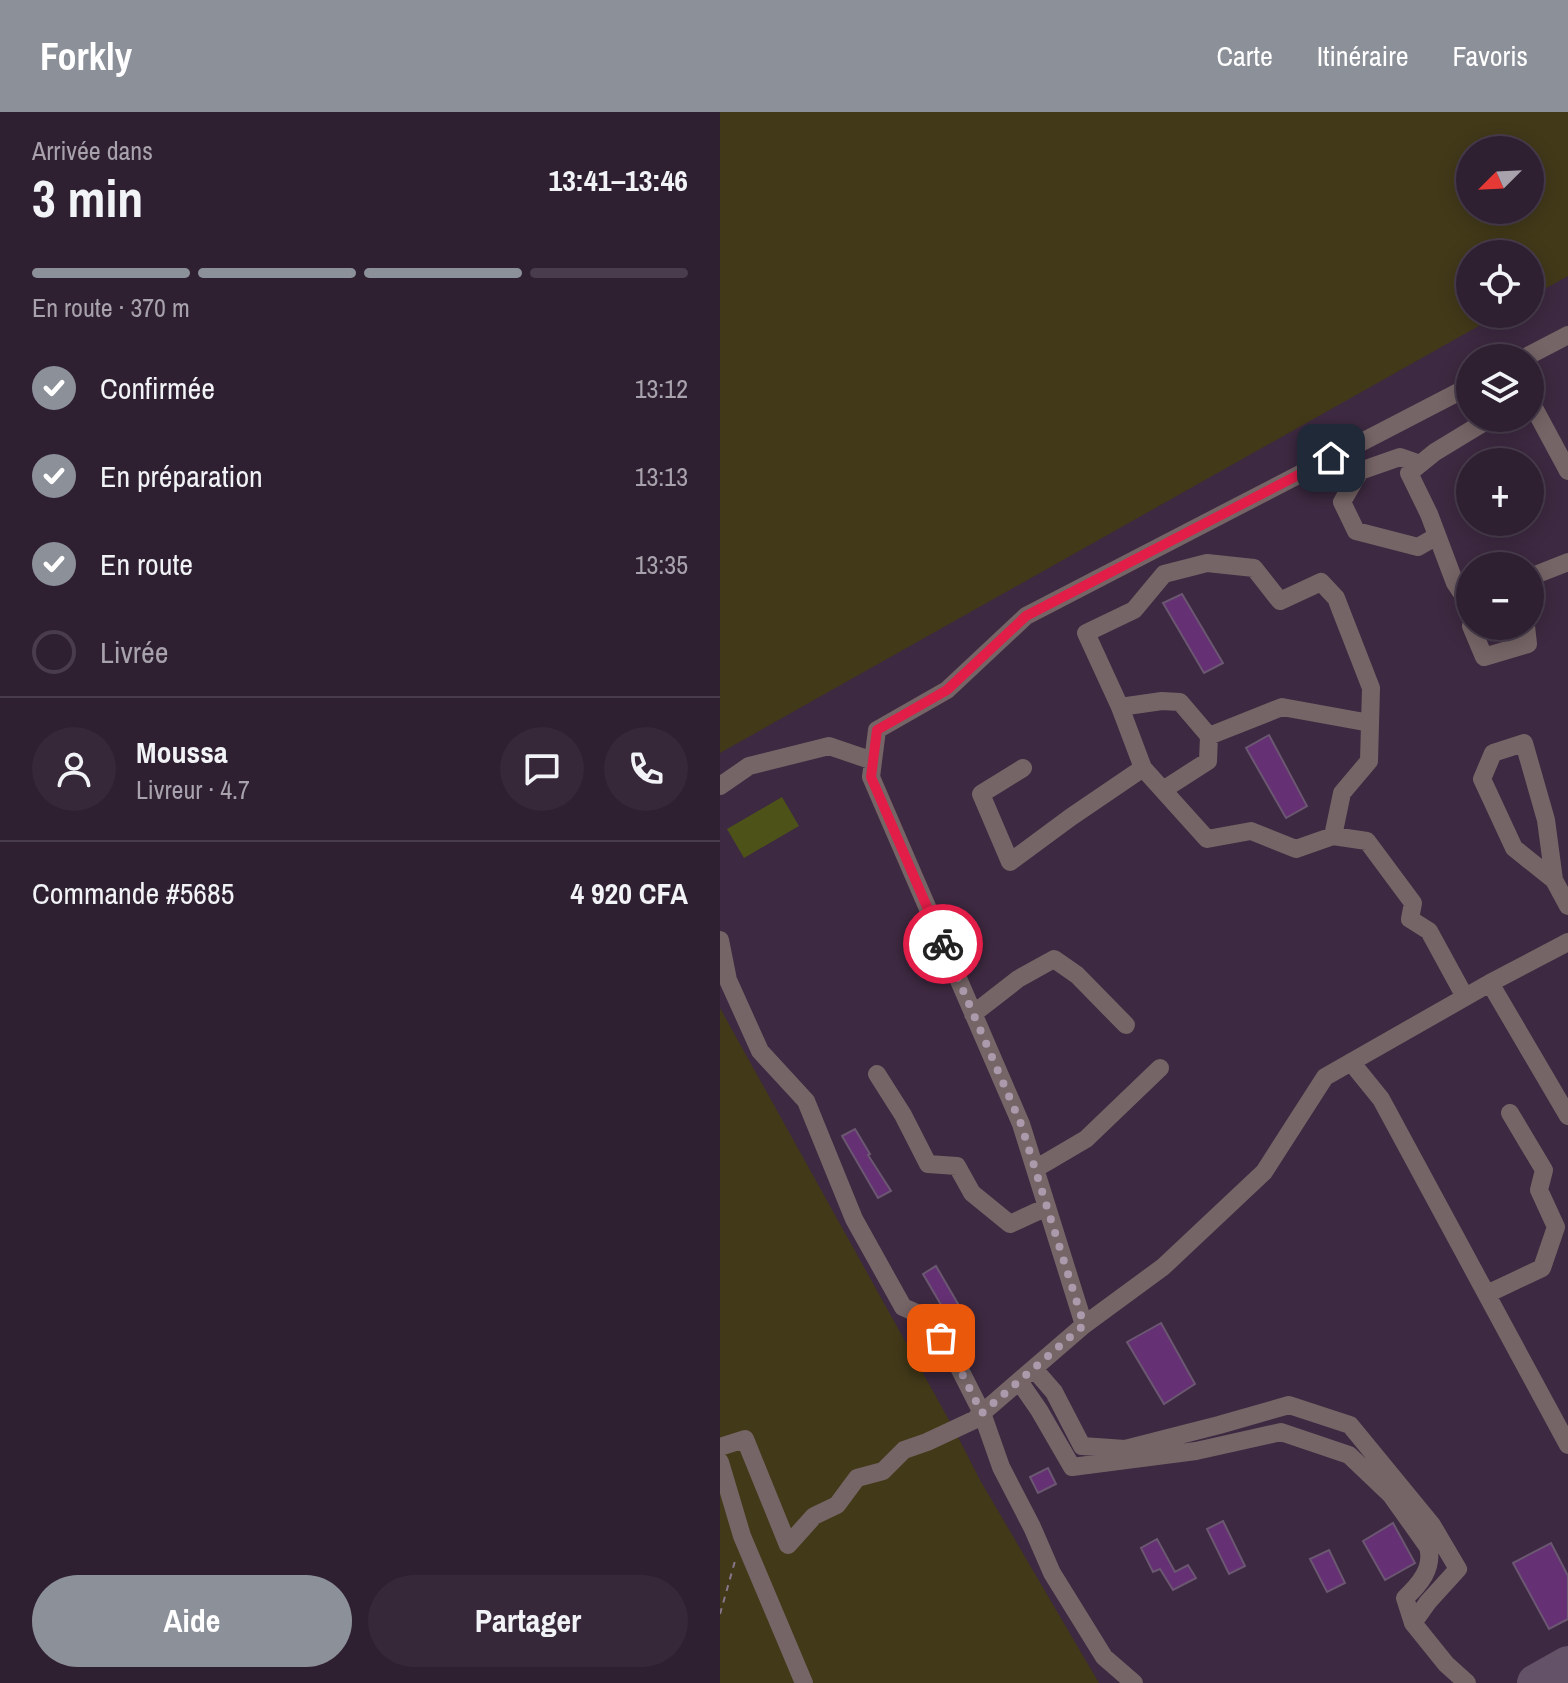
<!DOCTYPE html>
<html lang="fr">
<head>
<meta charset="utf-8">
<style>
	body { margin:0; font-family:"Archivo Narrow",sans-serif; background:#362739; color:#f1f3f6; height:100vh; display:flex; flex-direction:column; font-size:30px; white-space:nowrap }
	* { box-sizing:border-box; margin:0 }
	p { font-size:26px; color:#a7a2ab }
	.icon { flex:none; width:44px; height:44px; fill:none; stroke:currentColor; stroke-width:2; stroke-linecap:round; stroke-linejoin:round }
	.map { position:relative; flex:1; overflow:hidden }
	.details { display:flex; flex-direction:column; background:#2e1f31; width:720px }
	.details>* { flex:none }
	.needle { width:52px; rotate:246deg }
	.tools { position:absolute; left:736px; top:24px; display:grid; gap:16px }
	.tools a { display:grid; place-items:center; width:88px; height:88px; border-radius:50%; background:#2e1f31; box-shadow:0 4px 20px #0003,0 0 0 2px #493d4d; font-size:40px }
	.pin { position:absolute; display:grid; place-items:center; width:68px; height:68px; color:#fff; margin:-34px; border-radius:16px; box-shadow:0 4px 12px #0006 }
	.courier { position:absolute; display:grid; place-items:center; width:80px; height:80px; margin:-40px; border:6px solid #e11d48; border-radius:50%; background:#fff; color:#222; box-shadow:0 2px 10px #0007 }
	.head em { font-style:normal; font-weight:700 }
	.head div { display:flex; flex-direction:column-reverse }
	.head { display:flex; align-items:center; justify-content:space-between; height:136px; padding:0 32px }
	h1 { font-size:52px; font-weight:700; line-height:60px }
	.bar { display:grid; grid-template-columns:repeat(4,1fr); gap:12px 8px; align-content:center; height:96px; padding:0 32px }
	.bar i { height:10px; border-radius:6px; background:#493d4d }
	.bar .selected { background:#8c9099 }
	.bar p { grid-column:span 4 }
	.line { display:flex; align-items:center; gap:20px; padding:0 32px; border-top:2px solid #493d4d }
	.line div { flex:1 }
	.round { display:grid; place-items:center; flex:none; width:84px; height:84px; border-radius:42px; background:#362739 }
	ol { padding:0 32px; list-style:none }
	li { display:flex; align-items:center; gap:24px; height:88px }
	li p { margin-inline-start:auto }
	li .icon { padding:8px; border-radius:50%; background:#8c9099; color:#fff; stroke-width:4 }
	li:last-child { color:#a7a2ab }
	li i { width:44px; height:44px; border:4px solid #493d4d; border-radius:50% }
	.cta { display:flex; gap:16px; margin-top:auto; padding:16px 32px }
	.cta a { flex:1; height:92px; border-radius:48px; background:#8c9099; color:#fff; font-size:32px; font-weight:700; line-height:92px; text-align:center }
	.cta a+a { background:#362739; color:#f1f3f6 }
	header { display:flex; align-items:center; gap:48px; box-sizing:border-box; height:112px; padding:0 40px; background:#8c9099; color:#fff }
	header strong { font-size:38px }
	nav { display:flex; gap:44px; margin-inline-start:auto; font-size:28px }
	main { display:flex; flex:1; min-height:0 }
	.map>svg:first-child { display:block }
	.green { fill:#4d5318 }
	.sand { fill:#423919; fill-rule:evenodd }
	.lines { fill:none; stroke-linecap:round; stroke-linejoin:round }
	.taxiway { stroke:#645268; stroke-width:38 }
	.building { fill:#653174; stroke:#6b5771; stroke-width:2 }
	.path { stroke:#87768a; stroke-width:2; stroke-dasharray:6 6; stroke-linecap:butt }
	.minor { stroke:#766566; stroke-width:18 }
	.done { stroke:#aa9aac; stroke-width:8; stroke-dasharray:0 14.4 }
	.route { stroke:#e11d48; stroke-width:10 }
</style>
</head>
<body>
<header>
<strong>Forkly</strong>
<nav><a>Carte</a><a>Itinéraire</a><a>Favoris</a></nav>
</header>
<main>
<section class="details">
<div class="head"><div><h1>3 min</h1><p>Arrivée dans</p></div><em>13:41–13:46</em></div>
<div class="bar"><i class="selected"></i><i class="selected"></i><i class="selected"></i><i></i><p>En route · 370 m</p></div>
<ol>
<li><svg class="icon" aria-label="check" viewBox="0 0 24 24"><path d="M5 12l5 5 9-10"/></svg>Confirmée<p>13:12</p></li>
<li><svg class="icon" aria-label="check" viewBox="0 0 24 24"><path d="M5 12l5 5 9-10"/></svg>En préparation<p>13:13</p></li>
<li><svg class="icon" aria-label="check" viewBox="0 0 24 24"><path d="M5 12l5 5 9-10"/></svg>En route<p>13:35</p></li>
<li><i></i>Livrée</li>
</ol>
<div class="line" style="height:144px"><a class="round"><svg class="icon" aria-label="person" viewBox="0 0 24 24"><circle cx="12" cy="8" r="4"/><path d="M4 21q1-7 8-7t8 7"/></svg></a><div><b>Moussa</b><p>Livreur · 4.7</p></div><a class="round"><svg class="icon" aria-label="chat" viewBox="0 0 24 24"><path d="M4 5h16v11H9l-5 4z"/></svg></a><a class="round"><svg class="icon" aria-label="phone" viewBox="0 0 24 24"><path d="M5 4h4l2 5-3 2q2 4 5 5l2-3 5 2v4C11 20 4 13 5 4z"/></svg></a></div>
<div class="line" style="height:104px"><div>Commande #5685</div><b>4 920 CFA</b></div>
<div class="cta"><a>Aide</a><a>Partager</a></div>
</section>
<div class="map">
<svg width="848" height="1571" viewBox="0 0 848 1571">
	<rect width="100%" height="100%" fill="#3d2941"/>
	<path class="green" d="M62,685l17,29 -55,32 -17,-29z"/>
	<path class="sand" d="M0,0h848v164l-38,21v-43h-60v60h30l-780,439zM750,38h60v60h-60z
		M0,896l234,421 26,51 119,203h-379z"/>
	<g class="lines">
		<path class="taxiway" d="M816,1571l32,-18"/>
	</g>
	<path class="building" d="M462,482l41,69 -19,10 -41,-70z
		M549,623l38,71 -21,12 -40,-70z
		M135,1017l15,25 -2,1 23,36 -13,7 -36,-62z
		M216,1154l25,43 -14,6 -24,-41z
		M441,1211l34,61 -31,20 -37,-62z
		M328,1356l8,16 -18,9 -8,-16z
		M503,1409l22,45 -16,8 -22,-45z
		M673,1411l22,40 -30,17 -22,-39z
		M437,1427l18,33 13,-7 8,13 -23,12 -13,-21 -7,3 -12,-24z
		M831,1431l17,33v43l-19,10 -36,-66z
		M609,1438l16,33 -18,9 -17,-33z"/>
	<g class="lines">
		<path class="path" d="M0,1502l15,-53"/>
		<path class="minor" d="M804,246l44,-23
			M810,295l3,-1 35,65
			M700,352l-20,-7 -40,14 -18,31 14,29 62,16 19,-11
			M810,465l38,-15
			M750,493l-15,-22 -26,-69 -20,-41 26,-21 56,-34
			M751,514l13,31 44,-13 -2,-18
			M400,595l42,-6 18,1 29,34 -1,25 -45,29
			M489,624l73,-29 88,16
			M303,656l-42,26 29,68 61,-45 72,-49 64,71 44,-8 45,18 37,-13 34,5 46,62 -3,16 19,12 36,66
			M423,656l-23,-61 -34,-74 48,-23 30,-36 43,-11 47,5 26,33 41,-19 15,16 35,90 -2,73 -27,32 -9,43
			M0,674l29,-20 80,-20 44,15
			M834,768l-40,-32 -32,-69 11,-26 31,-10 22,77 8,60 14,26
			M0,828l8,40 32,71 46,50 48,118 49,88 25,11 26,40 28,55 19,54 31,60 20,46 52,84 30,26
			M770,871l78,133
			M253,902l45,-35 36,-20 23,16 49,50
			M631,950l30,37 187,346
			M157,962l26,41 25,49 29,2 15,27 38,31 37,-17
			M315,1057l51,-30 74,-71
			M767,1182l55,-26 14,-41 -17,-37 5,-20 -34,-57
			M364,1213l-63,-201 -150,-347 6,-47 70,-40 79,-74 444,-230
			M314,1257l20,23 28,54 43,3 94,-24 70,-20 61,20 82,100 26,44 -30,33 -15,21 33,41 21,19
			M299,1269l20,29 33,57 124,-16 85,-19 68,23 42,40 37,52c6,21 -9,38 -23,51l8,25
			M0,1335l25,-8 43,106 26,-29 23,-11 20,-27 26,-7 21,-21 23,-8 47,-22 110,-95 79,-58 101,-95 61,-95 165,-94 78,-41
			M0,1350l22,74 62,147"/>
	</g>
	<g class="lines">
		<path class="done" d="M221,1226l13,20 28,55 102,-88 -63,-201 -78,-180"/>
		<path class="route" d="M223,832l-72,-167 6,-47 70,-40 79,-74 305,-158"/>
	</g>
</svg>
<div class="tools">
<a><svg class="needle" viewBox="-14 -14 28 28"><path d="M0-13l5 13h-10z" fill="#e53935"/><path d="M0 13l5-13h-10z" fill="#a7a2ab"/></svg></a>
<a><svg class="icon" aria-label="locate" viewBox="0 0 24 24"><circle cx="12" cy="12" r="6"/><path d="M12 2v4M12 18v4M2 12h4M18 12h4"/></svg></a>
<a><svg class="icon" aria-label="layers" viewBox="0 0 24 24"><path d="M12 4l9 5-9 5-9-5zM3 14l9 5 9-5"/></svg></a>
<a>+</a>
<a>−</a>
</div>
<div class="pin" style="left:221px;top:1226px;background:#ea580c"><svg class="icon" aria-label="bag" viewBox="0 0 24 24"><path d="M5 8h14l-1 12H6zM9 8a3 3 0 0 1 6 0"/></svg></div>
<div class="pin" style="left:611px;top:346px;background:#1f2937"><svg class="icon" aria-label="home" viewBox="0 0 24 24"><path d="M3 11l9-7 9 7M6 9v11h12V9"/></svg></div>
<div class="courier" style="left:223px;top:832px"><svg class="icon" aria-label="bike" viewBox="0 0 24 24"><circle cx="6" cy="16" r="4"/><circle cx="18" cy="16" r="4"/><path d="M6 16l4-8h5l3 8M10 8l3 8H6M13 5h3"/></svg></div>
</div>
</main>
</body>
</html>
